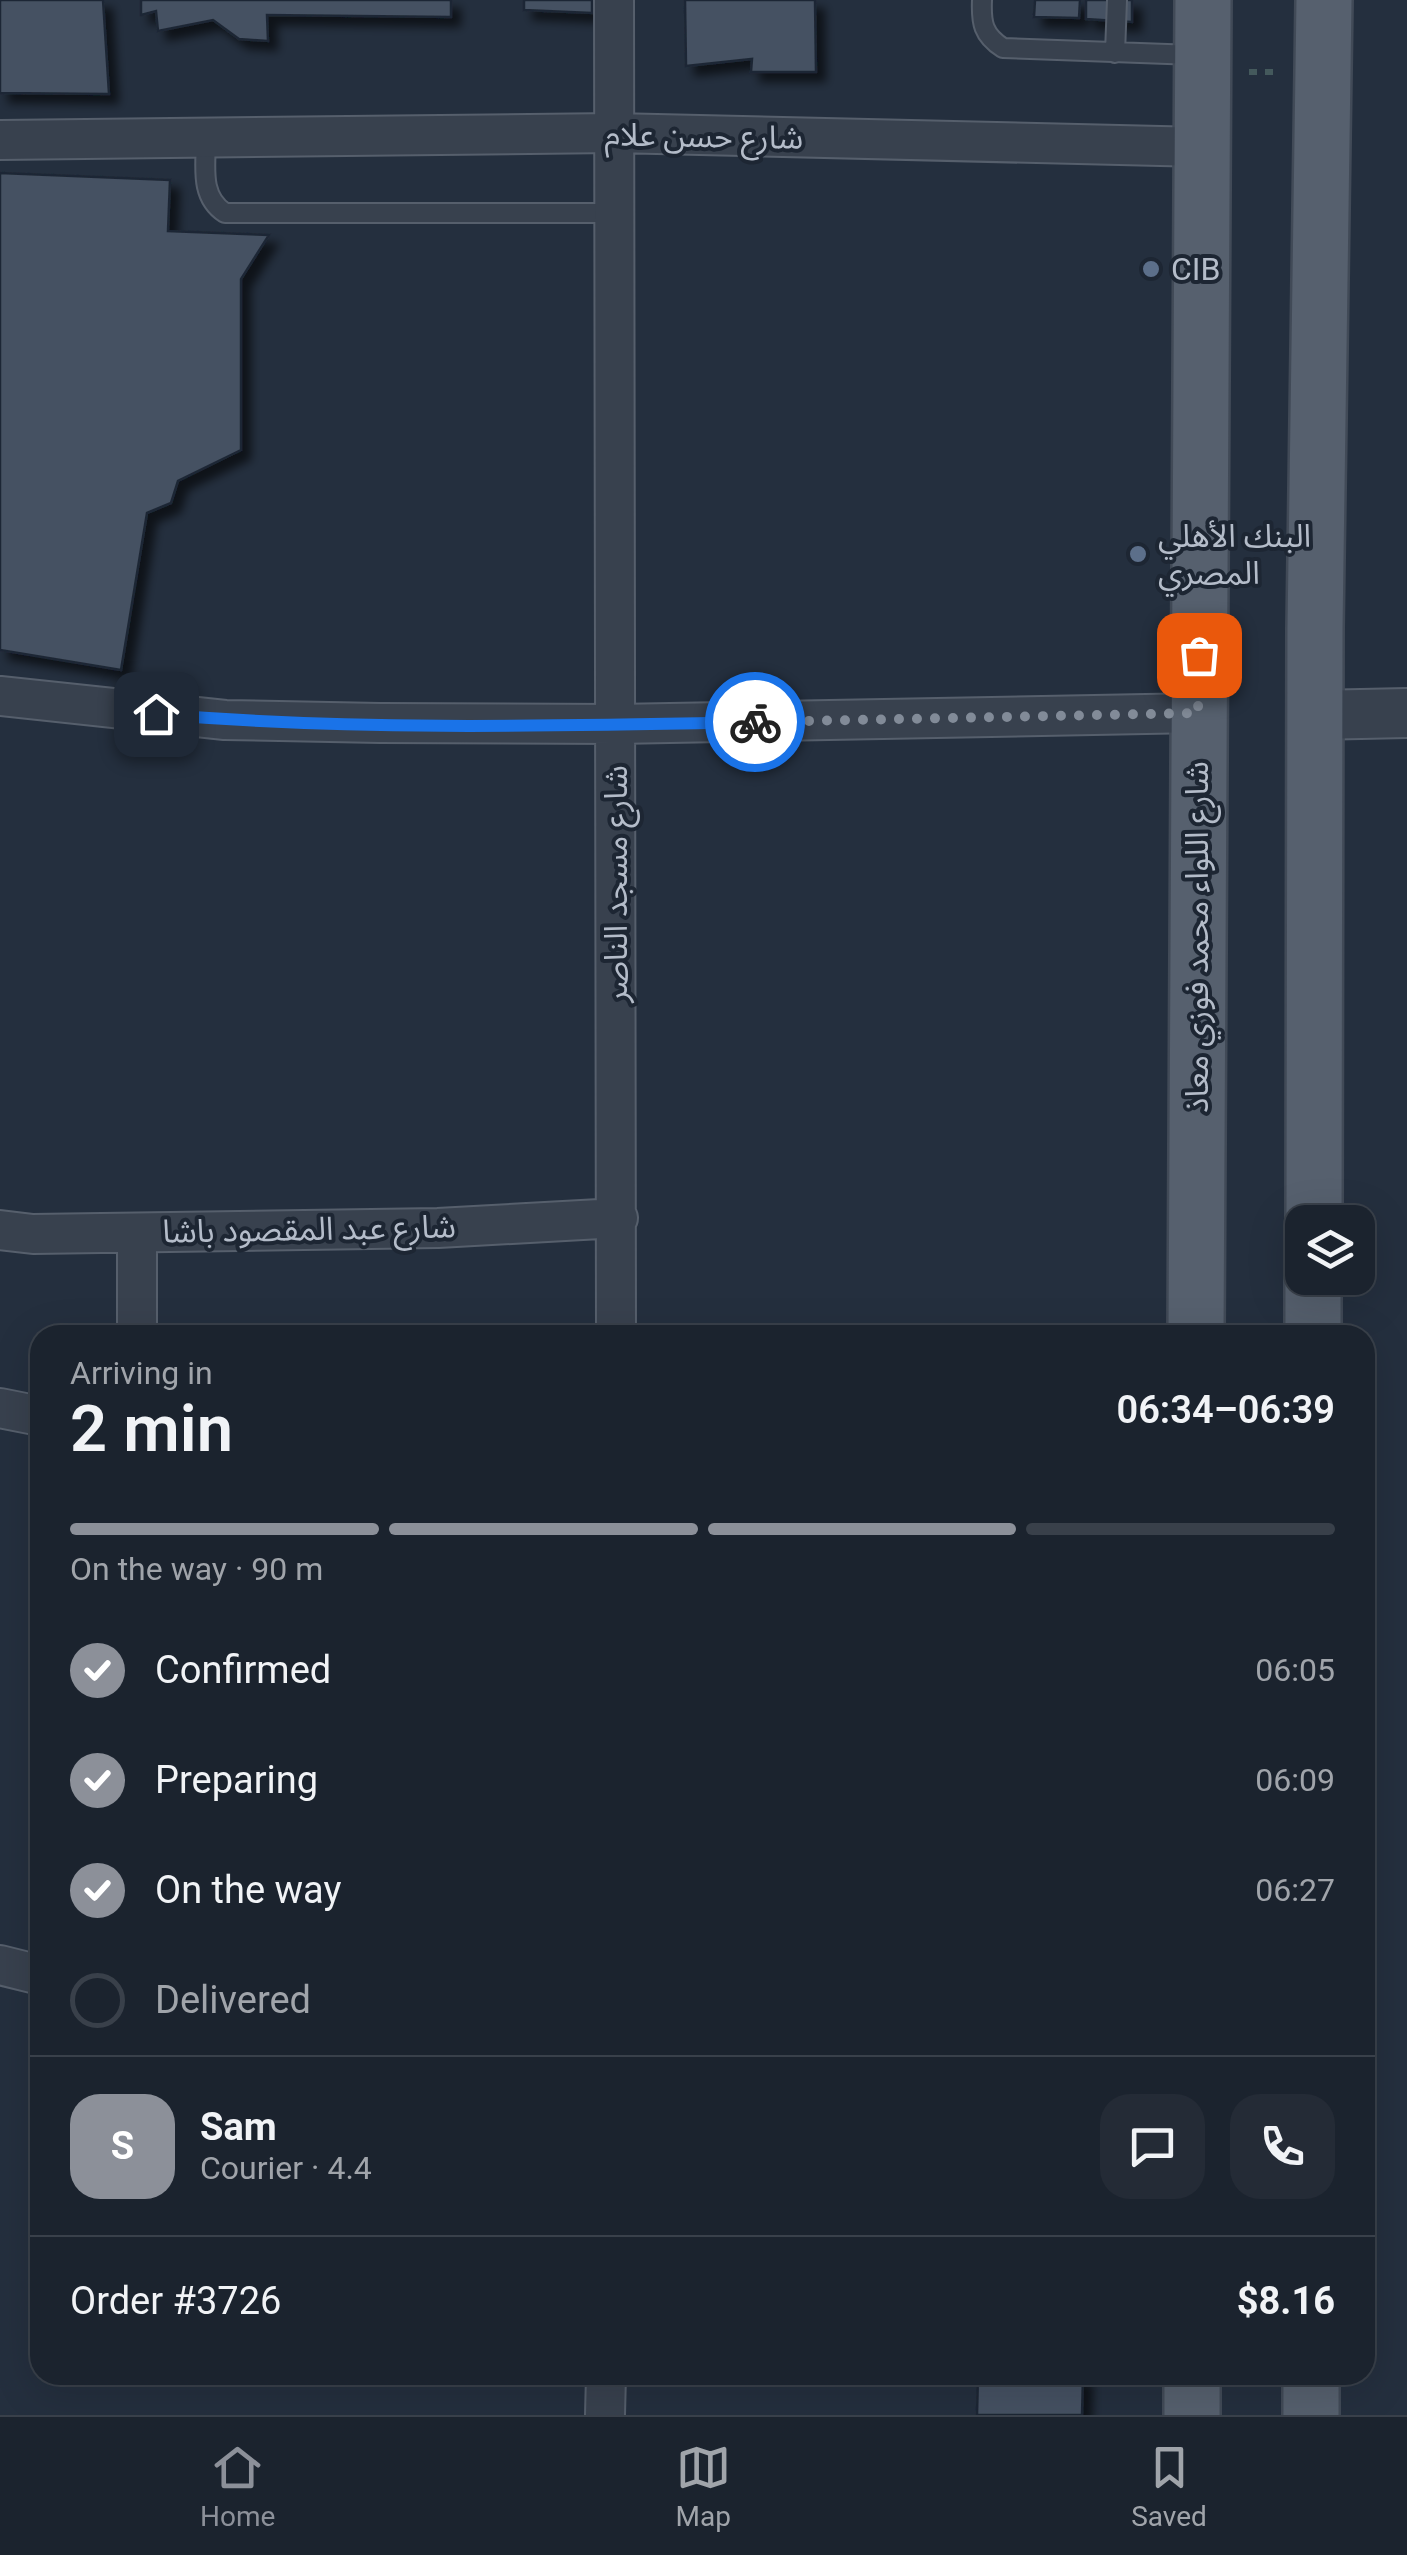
<!DOCTYPE html>
<html lang="en">
<head>
<meta charset="utf-8">
<style>
	body { margin:0; font-family:Roboto,"Noto Sans Arabic",sans-serif; background:#242b36; color:#f1f3f6; height:100vh; display:flex; flex-direction:column; font-size:38px; white-space:nowrap }
	* { box-sizing:border-box; margin:0 }
	p { font-size:32px; color:#a0a4aa }
	.icon { flex:none; width:55px; height:55px; fill:none; stroke:currentColor; stroke-width:2; stroke-linecap:round; stroke-linejoin:round }
	.map { position:relative; flex:1; overflow:hidden }
	.details { position:absolute; left:30px; top:1325px; width:1345px; height:1060px; display:flex; flex-direction:column; background:#1b232e; border-radius:30px; box-shadow:0 10px 40px #0002,0 0 0 2px #39404a }
	.details>* { flex:none }
	.controls { position:absolute; left:1285px; top:1205px; display:grid; gap:20px }
	.controls a { display:grid; place-items:center; width:90px; height:90px; border-radius:20px; background:#1b232e; box-shadow:0 10px 40px #0002,0 0 0 2px #39404a; font-size:50px }
	.pin { position:absolute; display:grid; place-items:center; width:85px; height:85px; color:#fff; margin:-42px; border-radius:20px; box-shadow:0 5px 15px #0006 }
	.courier { position:absolute; display:grid; place-items:center; width:100px; height:100px; margin:-50px; border:8px solid #1a73e8; border-radius:50%; background:#fff; color:#222; box-shadow:0 2px 12px #0007 }
	.head em { font-style:normal; font-weight:600 }
	.head div { display:flex; flex-direction:column-reverse }
	.head { display:flex; align-items:center; justify-content:space-between; height:170px; padding:0 40px }
	h1 { font-size:65px; font-weight:600; line-height:75px }
	.bar { display:grid; grid-template-columns:repeat(4,1fr); gap:15px 10px; align-content:center; height:120px; padding:0 40px }
	.bar i { height:12px; border-radius:8px; background:#39404a }
	.bar .on { background:#8c9099 }
	.bar p { grid-column:span 4 }
	.line { display:flex; align-items:center; gap:25px; padding:0 40px; border-top:2px solid #39404a }
	.line div { flex:1 }
	.round { display:grid; place-items:center; flex:none; width:105px; height:105px; border-radius:30px; background:#242b36 }
	ol { padding:0 40px; list-style:none }
	li { display:flex; align-items:center; gap:30px; height:110px }
	li p { margin-inline-start:auto }
	li .icon { padding:10px; border-radius:50%; background:#8c9099; color:#fff; stroke-width:4 }
	li:last-child { color:#a0a4aa }
	li i { width:55px; height:55px; border:5px solid #39404a; border-radius:50% }
	.dock { display:flex; justify-content:space-around; align-items:center; height:140px; border-top:2px solid #39404a; background:#1b232e; font-size:28px; color:#a0a4aa }
	.dock a { display:grid; justify-items:center; gap:5px }
	.dock .on { color:#8c9099 }
	.map>svg:first-child { display:block }
	.building { fill:#455162; stroke:#1f2835; stroke-width:2.5; filter:url(#shadow) }
	.lines { fill:none; stroke-linecap:round; stroke-linejoin:round }
	.service-casing { stroke:#565f6c; stroke-width:22 }
	.minor-casing { stroke:#565f6c; stroke-width:42 }
	.tertiary-casing { stroke:#565f6c; stroke-width:52 }
	.primary-casing { stroke:#414a57; stroke-width:60 }
	.path { stroke:#44595c; stroke-width:6; stroke-dasharray:8 8; stroke-linecap:butt }
	.service { stroke:#38414e; stroke-width:18 }
	.minor { stroke:#38414e; stroke-width:38 }
	.tertiary { stroke:#38414e; stroke-width:48 }
	.primary { stroke:#56606e; stroke-width:55 }
	.done { stroke:#828b98; stroke-width:10; stroke-dasharray:0 18 }
	.route { stroke:#1a73e8; stroke-width:12 }
	.service-dot { fill:#5c6f8a; stroke:#1d2633; stroke-width:4 }
	.labels { text-anchor:middle; dominant-baseline:central; stroke-width:8; stroke-linejoin:round; paint-order:stroke }
	.street-label { font-size:32px; fill:#b4bcc9; stroke:#1d2633 }
	.poi-label { font-size:32px; fill:#b4bcc9; stroke:#1d2633; text-anchor:start }
</style>
</head>
<body>
<div class="map">
<svg width="1407" height="2415" viewBox="0 0 1407 2415">
	<defs>
		<filter id="shadow"><feDropShadow dx="9" dy="9" stdDeviation="5" flood-color="#0009"/></filter>
	</defs>
	<rect width="100%" height="100%" fill="#242f3e"/>
	<path class="building" d="M0,0h103l6,94 -109,-1z
		M141,0h310v17l-184,-2 1,26 -29,-2 -26,-19 -55,11 -2,-20 -15,4z
		M524,0h68v13l-68,-3z
		M685,0h130l1,72h-65l1,-13 -66,7z
		M1035,0h45l-1,18 -45,-1z
		M1086,0h46v22l-46,-3z
		M0,173l170,7 -2,51 101,4 -28,44v171l-63,31 -7,22 -24,10 -26,157 -121,-20z
		M978,2375h105l-1,40h-105z"/>
	<g class="lines">
		<g class="service-casing">
			<path id="service" d="M982,0c-1,23 1,35 21,48l192,7
				M1115,53l2,-53
				M206,138c0,27 -7,58 19,75h389"/>
		</g>
		<g class="minor-casing">
			<path id="minor" d="M614,0l2,1335
				M0,140l614,-7 588,14
				M0,696l225,24 155,3 236,1 582,-11
				M0,1230l33,4 405,-6 180,-10
				M137,1233v102
				M0,1408l40,8
				M0,1965l40,10
				M605,2415l1,-40"/>
		</g>
		<g class="tertiary-casing">
			<path id="tertiary" d="M1315,715l92,-2"/>
		</g>
		<g class="primary-casing">
			<path id="primary" d="M1314,1222l1,-594 9,-628
				M1196,1335l7,-1335
				M1313,1335v-57
				M1192,2415v-40
				M1311,2415v-40"/>
		</g>
		<path class="path" d="M1249,72h28"/>
		<use href="#service" class="service"/>
		<use href="#minor" class="minor"/>
		<use href="#tertiary" class="tertiary"/>
		<use href="#primary" class="primary"/>
	</g>
	<g class="lines">
		<path class="done" d="M755,722l443,-9 1,-58"/>
		<path class="route" d="M156,714c198,17 400,12 599,8"/>
	</g>
	<g class="service-dot">
		<circle cx="1151" cy="269" r="10"/>
		<circle cx="1138" cy="554" r="10"/>
	</g>
	<g class="labels">
		<g class="street-label">
			<text transform="translate(704 136) rotate(1)">شارع حسن علام</text>
			<text transform="translate(616 884) rotate(-90)">شارع مسجد الناصر</text>
			<text transform="translate(1197 937) rotate(-90)">شارع اللواء محمد فوزي معاذ</text>
			<text transform="translate(309 1229) rotate(-1)">شارع عبد المقصود باشا</text>
		</g>
		<g class="poi-label">
			<text x="1171" y="269">CIB</text>
			<text x="1158" y="536">البنك الأهلي<tspan x="1158" dy="37">المصري</tspan></text>
		</g>
	</g>
</svg>
<div class="controls">
<a><svg class="icon" aria-label="layers" viewBox="0 0 24 24"><path d="M12 4l9 5-9 5-9-5zM3 14l9 5 9-5"/></svg></a>
</div>
<div class="pin" style="left:1199px;top:655px;background:#ea580c"><svg class="icon" aria-label="bag" viewBox="0 0 24 24"><path d="M5 8h14l-1 12H6zM9 8a3 3 0 0 1 6 0"/></svg></div>
<div class="pin" style="left:156px;top:714px;background:#1f2937"><svg class="icon" aria-label="home" viewBox="0 0 24 24"><path d="M3 11l9-7 9 7M6 9v11h12V9"/></svg></div>
<div class="courier" style="left:755px;top:722px"><svg class="icon" aria-label="bike" viewBox="0 0 24 24"><circle cx="6" cy="16" r="4"/><circle cx="18" cy="16" r="4"/><path d="M6 16l4-8h5l3 8M10 8l3 8H6M13 5h3"/></svg></div>
<section class="details">
<div class="head"><div><h1>2 min</h1><p>Arriving in</p></div><em>06:34–06:39</em></div>
<div class="bar"><i class="on"></i><i class="on"></i><i class="on"></i><i></i><p>On the way · 90 m</p></div>
<ol>
<li><svg class="icon" aria-label="check" viewBox="0 0 24 24"><path d="M5 12l5 5 9-10"/></svg>Confirmed<p>06:05</p></li>
<li><svg class="icon" aria-label="check" viewBox="0 0 24 24"><path d="M5 12l5 5 9-10"/></svg>Preparing<p>06:09</p></li>
<li><svg class="icon" aria-label="check" viewBox="0 0 24 24"><path d="M5 12l5 5 9-10"/></svg>On the way<p>06:27</p></li>
<li><i></i>Delivered</li>
</ol>
<div class="line" style="height:180px"><b class="round" style="background:#8c9099;color:#fff">S</b><div><b>Sam</b><p>Courier · 4.4</p></div><a class="round"><svg class="icon" aria-label="chat" viewBox="0 0 24 24"><path d="M4 5h16v11H9l-5 4z"/></svg></a><a class="round"><svg class="icon" aria-label="phone" viewBox="0 0 24 24"><path d="M5 4h4l2 5-3 2q2 4 5 5l2-3 5 2v4C11 20 4 13 5 4z"/></svg></a></div>
<div class="line" style="height:130px"><div>Order #3726</div><b>$8.16</b></div>
</section>
</div>
<nav class="dock">
<a class="on"><svg class="icon" aria-label="home" viewBox="0 0 24 24"><path d="M3 11l9-7 9 7M6 9v11h12V9"/></svg>Home</a>
<a><svg class="icon" aria-label="map" viewBox="0 0 24 24"><path d="M3 6l6-2 6 2 6-2v14l-6 2-6-2-6 2zM9 4v14M15 6v14"/></svg>Map</a>
<a><svg class="icon" aria-label="saved" viewBox="0 0 24 24"><path d="M7 4h10v16l-5-4-5 4z"/></svg>Saved</a>
</nav>
</body>
</html>
